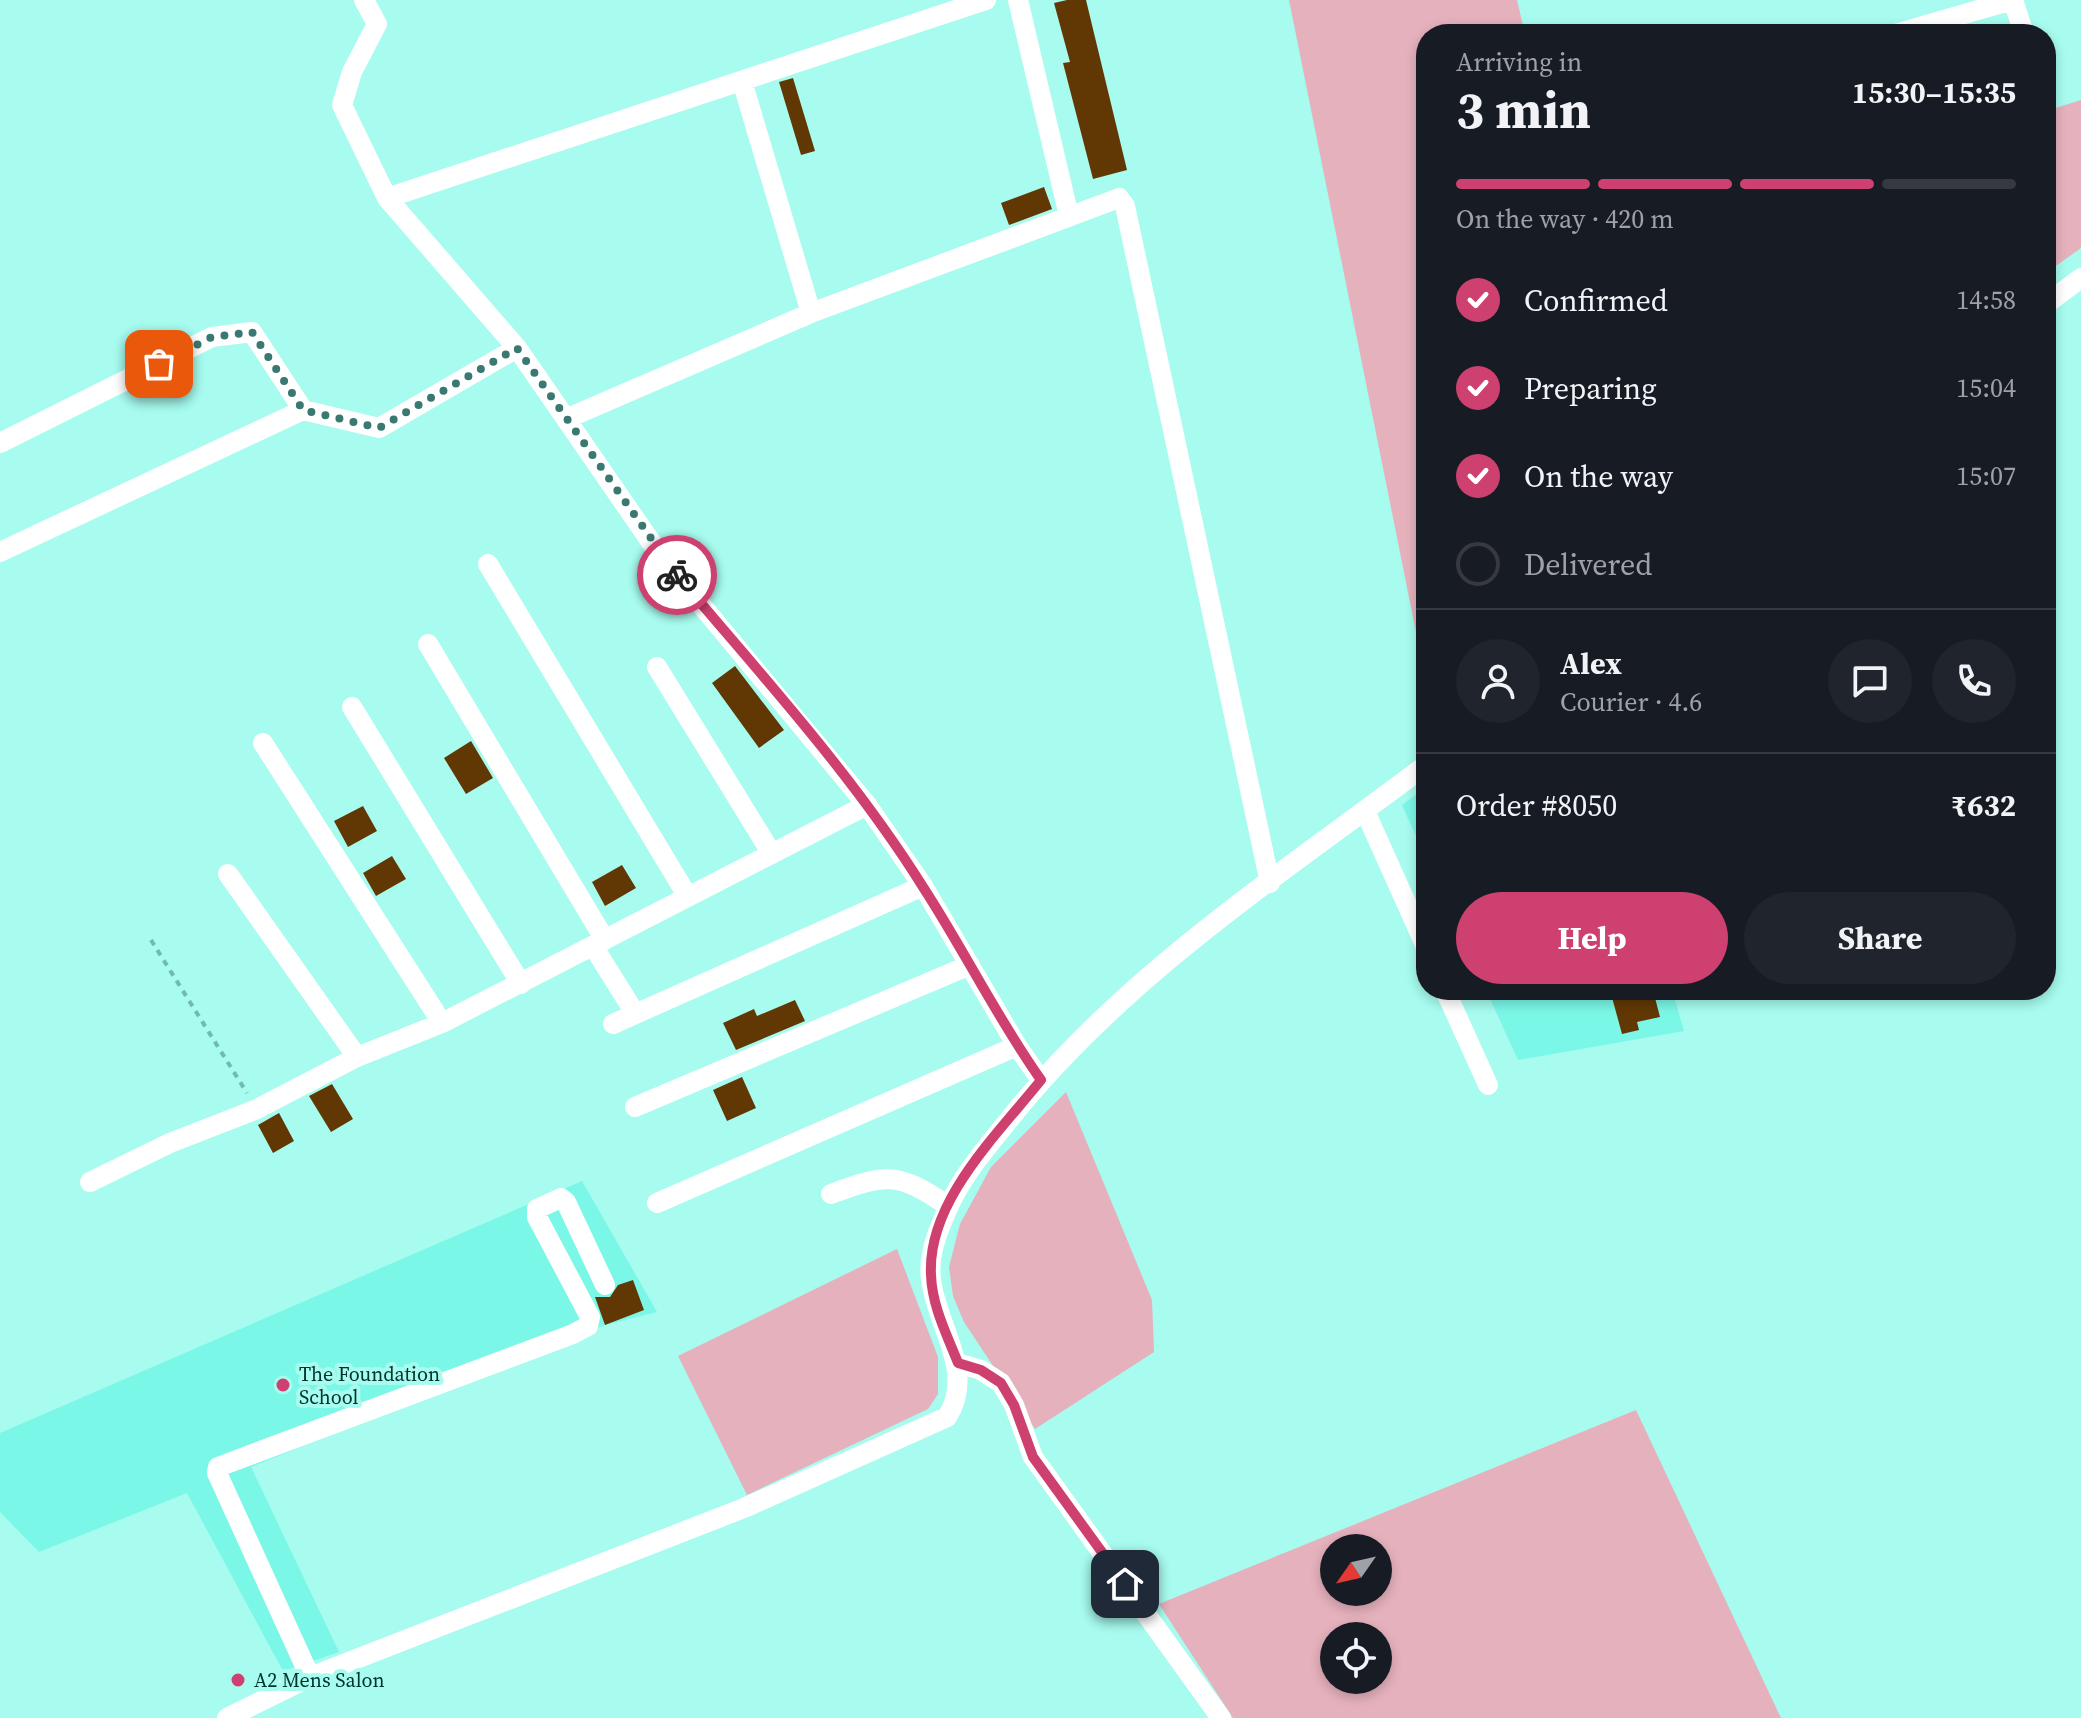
<!DOCTYPE html>
<html lang="en">
<head>
<meta charset="utf-8">
<style>
	body { margin:0; font-family:"Source Serif 4",serif; background:#20242c; color:#f1f3f6; height:100vh; display:flex; flex-direction:column; font-size:30px; white-space:nowrap }
	* { box-sizing:border-box; margin:0 }
	p { font-size:26px; color:#9ea1a6 }
	.icon { flex:none; width:44px; height:44px; fill:none; stroke:currentColor; stroke-width:2; stroke-linecap:round; stroke-linejoin:round }
	.map { position:relative; flex:1; overflow:hidden }
	.sheet { position:absolute; left:1416px; top:24px; width:640px; height:976px; display:flex; flex-direction:column; background:#171b24; border-radius:32px; box-shadow:0 4px 12px #0003 }
	.sheet>* { flex:none }
	.needle { width:52px; rotate:236deg }
	.tools { position:absolute; left:1320px; top:1534px; display:grid; gap:16px }
	.tools a { display:grid; place-items:center; width:72px; height:72px; border-radius:50%; background:#171b24; box-shadow:0 4px 12px #0003; font-size:40px }
	.pin { position:absolute; display:grid; place-items:center; width:68px; height:68px; color:#fff; margin:-34px; border-radius:16px; box-shadow:0 4px 12px #0006 }
	.courier { position:absolute; display:grid; place-items:center; width:80px; height:80px; margin:-40px; border:6px solid #cd406f; border-radius:50%; background:#fff; color:#222; box-shadow:0 2px 10px #0007 }
	.head em { font-style:normal; font-weight:700 }
	.head div { display:flex; flex-direction:column-reverse }
	.head { display:flex; align-items:center; justify-content:space-between; height:136px; padding:0 40px }
	h1 { font-size:52px; font-weight:700; line-height:60px }
	.bar { display:grid; grid-template-columns:repeat(4,1fr); gap:12px 8px; align-content:center; height:96px; padding:0 40px }
	.bar i { height:10px; border-radius:6px; background:#363941 }
	.bar .current { background:#cd406f }
	.bar p { grid-column:span 4 }
	.line { display:flex; align-items:center; gap:20px; padding:0 40px; border-top:2px solid #363941 }
	.line div { flex:1 }
	.round { display:grid; place-items:center; flex:none; width:84px; height:84px; border-radius:42px; background:#20242c }
	ol { padding:0 40px; list-style:none }
	li { display:flex; align-items:center; gap:24px; height:88px }
	li p { margin-inline-start:auto }
	li .icon { padding:8px; border-radius:50%; background:#cd406f; color:#fff; stroke-width:4 }
	li:last-child { color:#9ea1a6 }
	li i { width:44px; height:44px; border:4px solid #363941; border-radius:50% }
	.cta { display:flex; gap:16px; margin-top:auto; padding:16px 40px }
	.cta a { flex:1; height:92px; border-radius:48px; background:#cd406f; color:#fff; font-size:32px; font-weight:700; line-height:92px; text-align:center }
	.cta a+a { background:#20242c; color:#f1f3f6 }
	.map>svg:first-child { display:block }
	.built { fill:#7bf7e7 }
	.green { fill:#e5b1bc; fill-rule:evenodd }
	.building { fill:#613804 }
	.lines { fill:none; stroke-linecap:round; stroke-linejoin:round }
	.path { stroke:#71bab0; stroke-width:4; stroke-dasharray:6 6; stroke-linecap:butt }
	.minor { stroke:#fff; stroke-width:20 }
	.done { stroke:#3a7972; stroke-width:8; stroke-dasharray:0 14.4 }
	.route { stroke:#cd406f; stroke-width:10 }
	.poi-dot { fill:#cd406f; stroke:#a7fbef; stroke-width:3 }
	.labels { text-anchor:middle; dominant-baseline:central; stroke-width:8; stroke-linejoin:round; paint-order:stroke }
	.poi-label { font-size:20px; fill:#00332e; stroke:#a7fbef; text-anchor:start }
</style>
</head>
<body>
<div class="map">
<svg width="2081" height="1718" viewBox="0 0 2081 1718">
	<rect width="100%" height="100%" fill="#a7fbef"/>
	<path class="built" d="M1426,787v71l-24,-53z
		M1486,990h186l12,41 -166,29z
		M582,1181l75,131 -52,13 -354,142 88,185 -56,19 -96,-178 -148,59 -39,-40v-79z"/>
	<path class="green" d="M1289,0h228l8,34h-99v648z
		M2081,100v148l-35,25v-162z
		M1066,1092l86,208 2,52 -119,77 -71,-107 -11,-26 -4,-29 11,-43 31,-57z
		M897,1249l41,108v37l-10,15 -181,86 -69,-139z
		M1636,1410l145,308h-548l-74,-114zM1334,1548h44v44h-44zM1334,1636h44v44h-44z"/>
	<path class="building" d="M1067,0h19l41,170 -34,9 -30,-116 7,-1 -16,-59z
		M793,78l22,73 -14,4 -22,-73z
		M1044,187l8,22 -43,16 -8,-22z
		M735,666l49,64 -25,18 -47,-65z
		M471,741l22,37 -27,16 -22,-36z
		M363,806l14,25 -29,16 -14,-26z
		M392,856l14,23 -30,17 -13,-23z
		M622,865l14,23 -31,18 -13,-24z
		M1610,990h43l7,27 -23,5 2,8 -17,4z
		M795,1000l10,21 -69,29 -13,-27 31,-14 3,7z
		M742,1077l14,31 -29,13 -14,-31z
		M332,1084l21,35 -22,13 -22,-36z
		M279,1113l15,28 -21,12 -15,-28z
		M633,1280l11,30 -39,15 -10,-28h15l8,-12z"/>
	<g class="lines">
		<path class="path" d="M151,940l96,153"/>
		<path class="minor" d="M364,0l13,24 -25,48 -10,33 45,93 130,150 143,207 207,250 56,81 94,160 24,34
			M1018,0l51,216
			M2013,0l11,34
			M1895,34l118,-34
			M742,81l69,232
			M387,198l599,-198
			M2046,304l35,-26
			M568,418l243,-105 308,-115 6,8 145,677
			M0,443l212,-106 40,-5 51,78
			M0,552l303,-142 76,18 138,-80
			M488,564l200,333
			M428,644l177,296
			M657,667l115,187
			M352,707l169,277
			M263,743l179,280
			M1365,811l61,136
			M228,874l129,183
			M593,946l42,67
			M1445,990l43,95
			M613,1024l310,-138
			M635,1107l335,-142
			M90,1182l80,-39 87,-34 100,-52 85,-34 425,-218
			M831,1194c56,-21 67,-22 117,12
			M657,1203l360,-157
			M958,1363l23,7 20,13 13,22 19,52 188,261
			M310,1677l-93,-204 1,-6 355,-133 15,-8 2,-9 -53,-100v-8l24,-11 5,4 39,83
			M227,1718l83,-41 434,-169 203,-91c29,-44 -10,-90 -16,-137 -3,-25 6,-47 16,-70 14,-33 39,-62 61,-89 115,-145 272,-246 418,-356"/>
	</g>
	<g class="lines">
		<path class="done" d="M159,364l53,-27 40,-5 51,78 76,18 138,-80 160,227"/>
		<path class="route" d="M677,575c85,101 176,200 246,312 41,63 74,131 118,193 -43,54 -114,121 -110,195 1,31 16,60 27,88l23,7 20,13 13,22 19,52 92,127"/>
	</g>
	<g class="poi-dot">
		<circle cx="283" cy="1385" r="8"/>
		<circle cx="238" cy="1680" r="8"/>
	</g>
	<g class="labels">
		<g class="poi-label">
			<text x="299" y="1374">The Foundation<tspan x="299" dy="23">School</tspan></text>
			<text x="254" y="1680">A2 Mens Salon</text>
		</g>
	</g>
</svg>
<div class="tools">
<a><svg class="needle" viewBox="-14 -14 28 28"><path d="M0-13l5 13h-10z" fill="#e53935"/><path d="M0 13l5-13h-10z" fill="#9ea1a6"/></svg></a>
<a><svg class="icon" aria-label="locate" viewBox="0 0 24 24"><circle cx="12" cy="12" r="6"/><path d="M12 2v4M12 18v4M2 12h4M18 12h4"/></svg></a>
</div>
<div class="pin" style="left:159px;top:364px;background:#ea580c"><svg class="icon" aria-label="bag" viewBox="0 0 24 24"><path d="M5 8h14l-1 12H6zM9 8a3 3 0 0 1 6 0"/></svg></div>
<div class="pin" style="left:1125px;top:1584px;background:#1f2937"><svg class="icon" aria-label="home" viewBox="0 0 24 24"><path d="M3 11l9-7 9 7M6 9v11h12V9"/></svg></div>
<div class="courier" style="left:677px;top:575px"><svg class="icon" aria-label="bike" viewBox="0 0 24 24"><circle cx="6" cy="16" r="4"/><circle cx="18" cy="16" r="4"/><path d="M6 16l4-8h5l3 8M10 8l3 8H6M13 5h3"/></svg></div>
<section class="sheet">
<div class="head"><div><h1>3 min</h1><p>Arriving in</p></div><em>15:30–15:35</em></div>
<div class="bar"><i class="current"></i><i class="current"></i><i class="current"></i><i></i><p>On the way · 420 m</p></div>
<ol>
<li><svg class="icon" aria-label="check" viewBox="0 0 24 24"><path d="M5 12l5 5 9-10"/></svg>Confirmed<p>14:58</p></li>
<li><svg class="icon" aria-label="check" viewBox="0 0 24 24"><path d="M5 12l5 5 9-10"/></svg>Preparing<p>15:04</p></li>
<li><svg class="icon" aria-label="check" viewBox="0 0 24 24"><path d="M5 12l5 5 9-10"/></svg>On the way<p>15:07</p></li>
<li><i></i>Delivered</li>
</ol>
<div class="line" style="height:144px"><a class="round"><svg class="icon" aria-label="person" viewBox="0 0 24 24"><circle cx="12" cy="8" r="4"/><path d="M4 21q1-7 8-7t8 7"/></svg></a><div><b>Alex</b><p>Courier · 4.6</p></div><a class="round"><svg class="icon" aria-label="chat" viewBox="0 0 24 24"><path d="M4 5h16v11H9l-5 4z"/></svg></a><a class="round"><svg class="icon" aria-label="phone" viewBox="0 0 24 24"><path d="M5 4h4l2 5-3 2q2 4 5 5l2-3 5 2v4C11 20 4 13 5 4z"/></svg></a></div>
<div class="line" style="height:104px"><div>Order #8050</div><b>₹632</b></div>
<div class="cta"><a>Help</a><a>Share</a></div>
</section>
</div>
</body>
</html>
